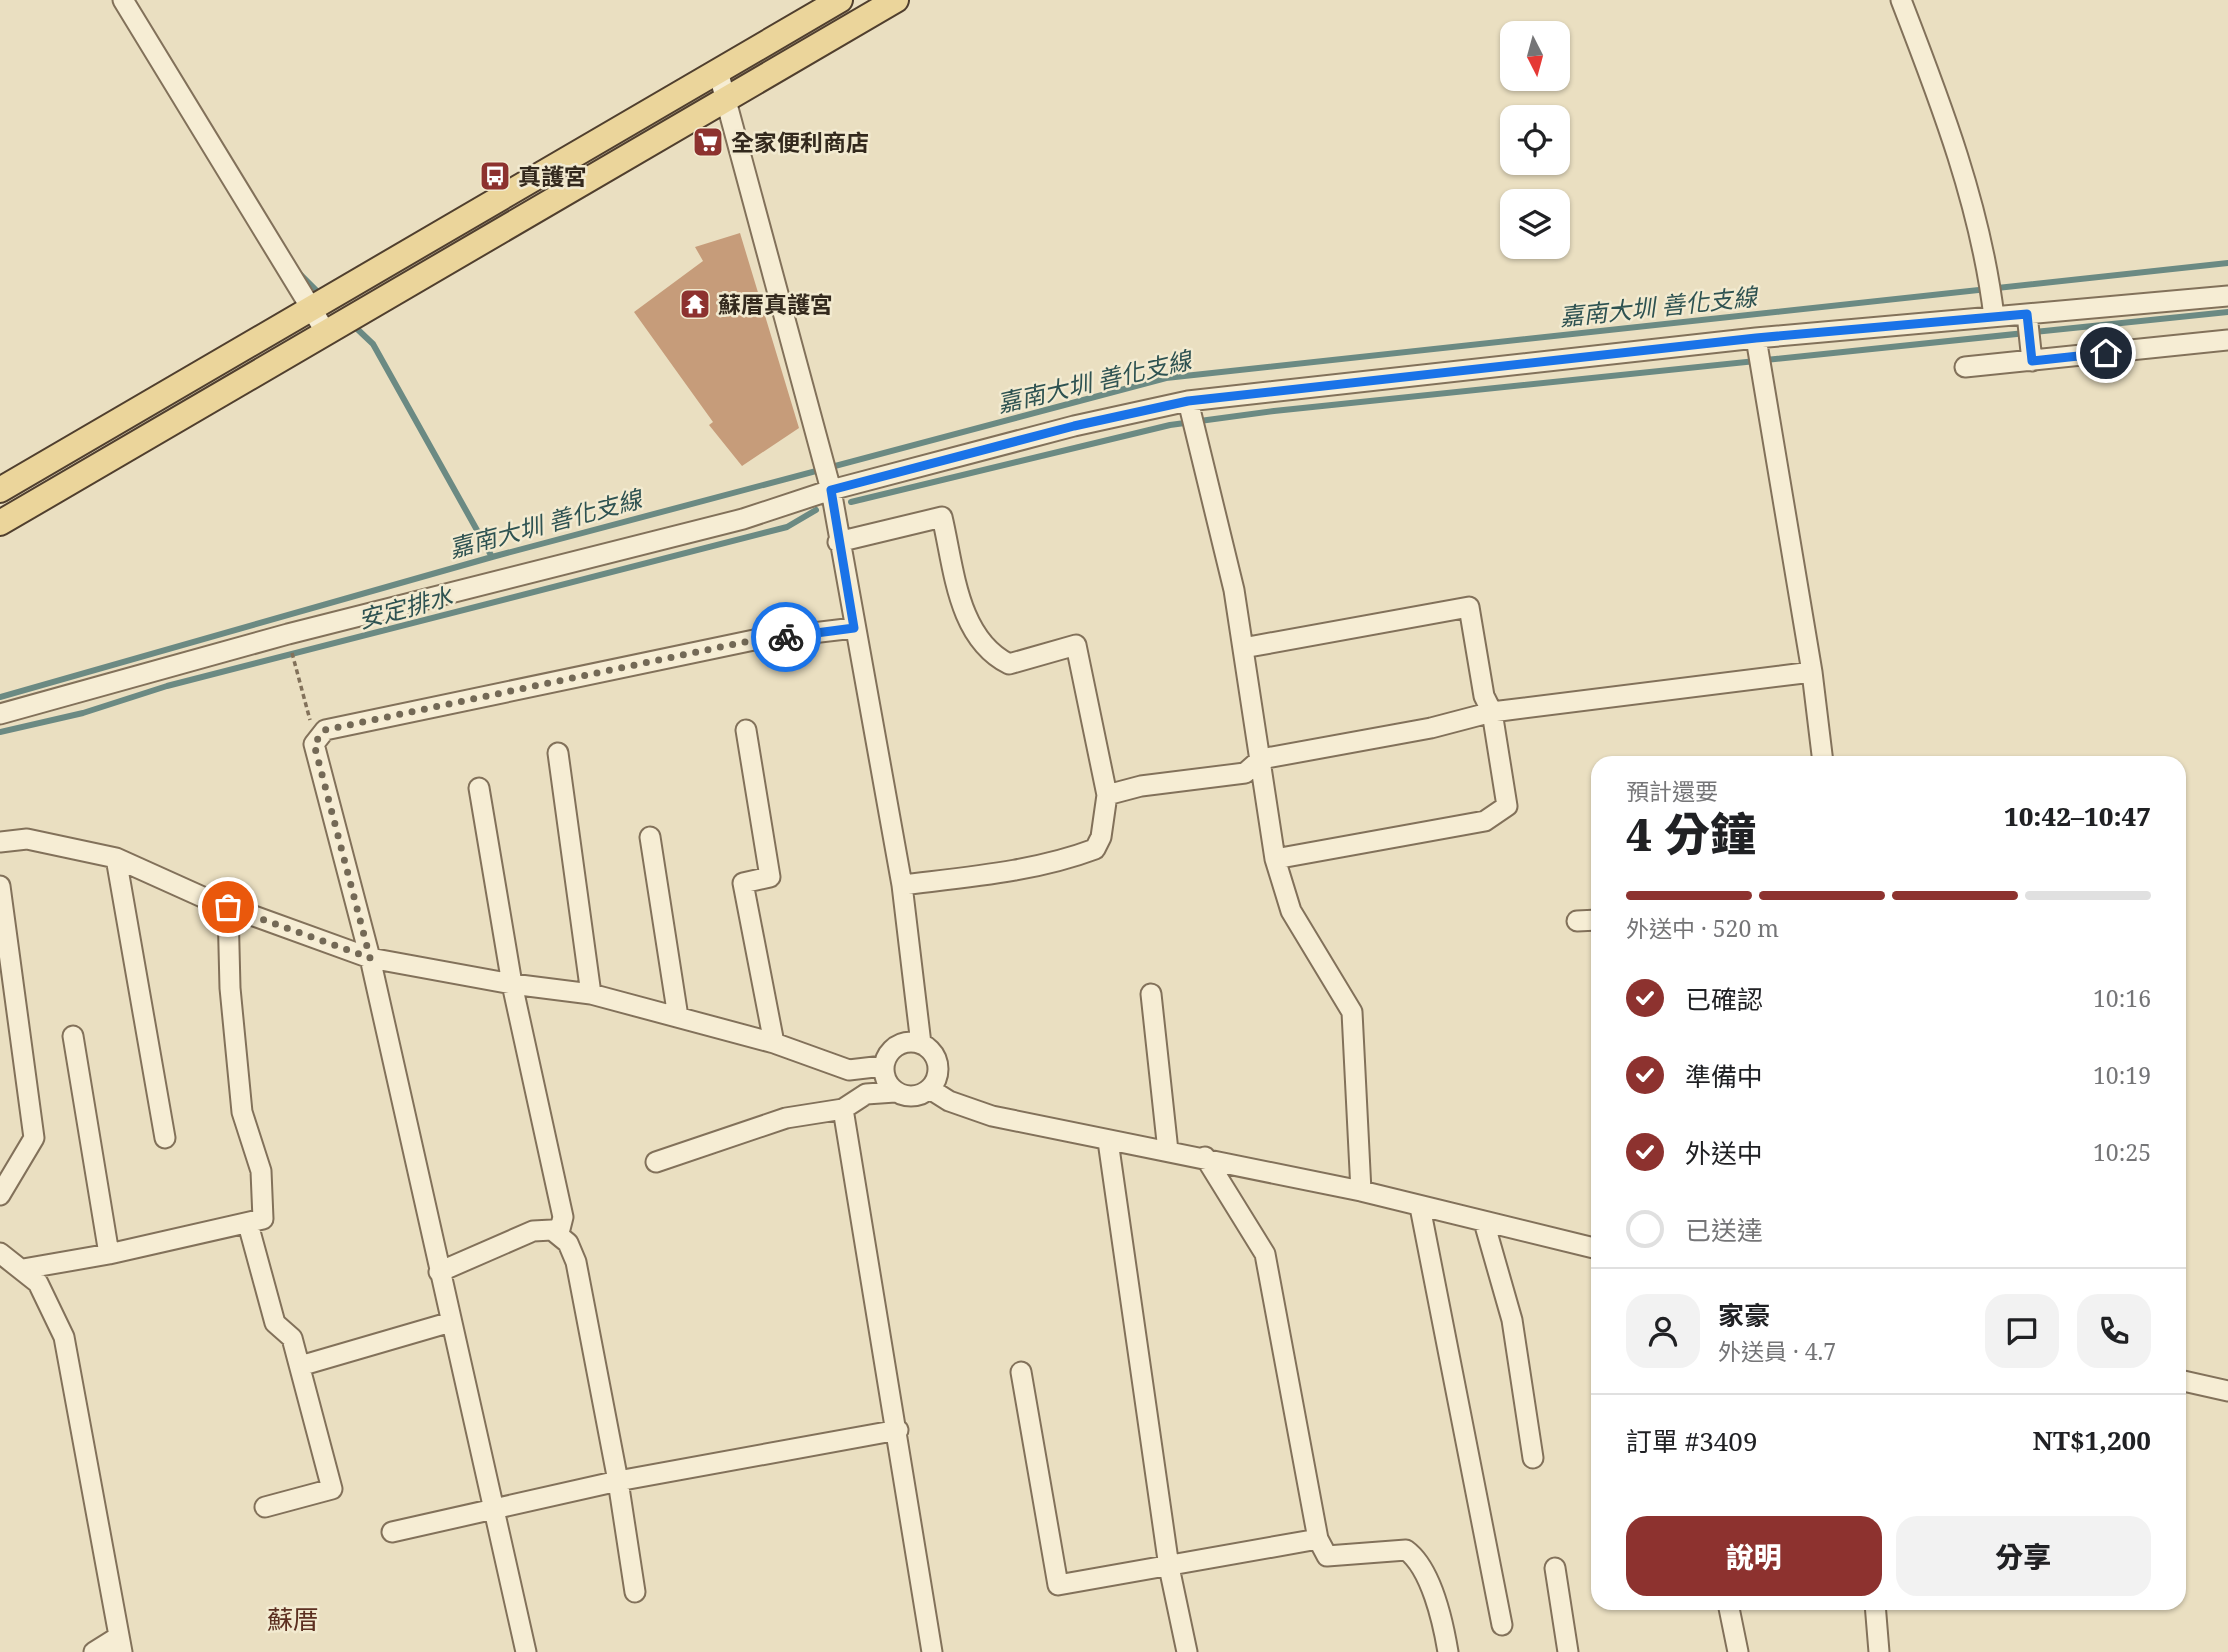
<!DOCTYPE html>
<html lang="zh-TW">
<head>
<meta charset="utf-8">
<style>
	body { margin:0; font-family:"Noto Serif","Noto Sans TC",serif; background:#f2f2f2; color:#202124; height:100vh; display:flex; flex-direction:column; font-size:26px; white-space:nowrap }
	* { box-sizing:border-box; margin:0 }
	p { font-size:23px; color:#757577 }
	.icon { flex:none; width:38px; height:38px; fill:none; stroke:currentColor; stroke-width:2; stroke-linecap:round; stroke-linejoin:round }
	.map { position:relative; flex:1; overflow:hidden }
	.side { position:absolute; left:1591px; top:756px; width:595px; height:854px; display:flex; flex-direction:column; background:#fff; border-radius:21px; box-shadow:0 2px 5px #0004 }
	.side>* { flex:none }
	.needle { width:46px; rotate:174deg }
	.tools { position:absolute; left:1500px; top:21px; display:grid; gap:14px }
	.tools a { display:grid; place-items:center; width:70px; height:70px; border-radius:14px; background:#fff; box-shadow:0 2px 5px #0004; font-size:35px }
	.pin { position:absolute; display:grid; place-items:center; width:60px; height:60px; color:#fff; margin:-30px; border:4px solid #fff; border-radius:50%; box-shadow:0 2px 7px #0007 }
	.courier { position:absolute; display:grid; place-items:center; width:70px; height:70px; margin:-35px; border:5px solid #1a73e8; border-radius:50%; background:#fff; color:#222; box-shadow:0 2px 9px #0007 }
	.summary em { font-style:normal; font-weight:800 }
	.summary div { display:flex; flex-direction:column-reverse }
	.summary { display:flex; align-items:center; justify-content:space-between; height:119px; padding:0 35px }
	h1 { font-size:46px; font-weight:800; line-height:52px }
	.bar { display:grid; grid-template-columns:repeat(4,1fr); gap:10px 7px; align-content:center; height:84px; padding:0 35px }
	.bar i { height:9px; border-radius:5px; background:#e0e0e0 }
	.bar .selected { background:#8d322f }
	.bar p { grid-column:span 4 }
	.line { display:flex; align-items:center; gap:18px; padding:0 35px; border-top:2px solid #e0e0e0 }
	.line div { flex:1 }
	.round { display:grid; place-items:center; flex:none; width:74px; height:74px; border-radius:21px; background:#f2f2f2 }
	ol { padding:0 35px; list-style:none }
	li { display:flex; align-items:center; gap:21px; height:77px }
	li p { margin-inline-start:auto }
	li .icon { padding:7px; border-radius:50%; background:#8d322f; color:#fff; stroke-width:4 }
	li:last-child { color:#757577 }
	li i { width:38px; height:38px; border:4px solid #e0e0e0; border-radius:50% }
	.cta { display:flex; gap:14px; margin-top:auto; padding:14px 35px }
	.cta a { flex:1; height:80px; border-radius:21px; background:#8d322f; color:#fff; font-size:28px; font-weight:800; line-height:80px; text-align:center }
	.cta a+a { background:#f2f2f2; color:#202124 }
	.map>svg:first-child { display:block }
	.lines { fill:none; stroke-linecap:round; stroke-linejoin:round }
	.stream { stroke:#6b8a83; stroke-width:6 }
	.building { fill:#c69c7a }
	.minor-casing { stroke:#82715a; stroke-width:23 }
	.major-casing { stroke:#503f2e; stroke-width:28 }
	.path { stroke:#82715a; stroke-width:3.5; stroke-dasharray:5 3.5; stroke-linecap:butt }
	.minor { stroke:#f6edd4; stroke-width:19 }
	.major { stroke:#ebd59b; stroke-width:24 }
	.done { stroke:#736956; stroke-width:7; stroke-dasharray:0 12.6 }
	.route { stroke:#1a73e8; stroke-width:9 }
	.labels { text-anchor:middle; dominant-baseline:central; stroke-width:5; stroke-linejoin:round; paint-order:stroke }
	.poi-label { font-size:23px; font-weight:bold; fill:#33291d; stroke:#f2ead0; text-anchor:start }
	.water-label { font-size:24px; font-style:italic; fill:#2e5251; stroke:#f2ead0 }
	.quarter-label { font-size:26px; fill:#5c2f20; stroke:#f2ead0 }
</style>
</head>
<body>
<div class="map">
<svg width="2228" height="1652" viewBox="0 0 2228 1652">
	<rect width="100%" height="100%" fill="#eadfc1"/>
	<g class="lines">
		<path class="stream" d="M300,274l22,22
			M353,325l20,19 119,213
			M851,502l319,-77 104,-14 954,-99
			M0,697l492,-140 674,-179 1062,-115
			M0,732l83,-19 84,-27 620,-159 29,-17"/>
	</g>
	<path class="building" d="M740,233l59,195 -57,38 -33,-41 4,-3 -79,-110 69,-51 -8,-14z"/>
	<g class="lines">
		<g class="minor-casing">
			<path id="minor" d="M123,0l202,331
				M1901,0c40,103 80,207 93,317
				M718,71l113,419 71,395 19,159
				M2027,314l5,47
				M1756,338l56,334 11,91
				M1965,367l263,-27
				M1188,401l46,189 41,269 16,52 61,101 9,179
				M838,542l104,-25c12,50 15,121 67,147l67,-19 31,150
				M1243,648l226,-41 15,89 8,16 15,94 -22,15 -210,38
				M0,714l288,-80 455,-115 88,-29 243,-64 114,-25 568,-63 472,-42
				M746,730l24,147 -27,6 31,160
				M558,753l33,241
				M479,788l33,196 51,233 -4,16
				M650,837l28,180
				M0,842l27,-3 89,19 91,41 163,59 142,26 79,10 183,49 75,27 34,-4
				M116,858l49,280
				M902,885c65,-8 132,-13 193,-36l6,-12 6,-42 34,-9 104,-13 16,-14 170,-31 61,-16 320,-40
				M0,886l34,252 -34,57
				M1577,921l21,-1
				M1151,994l17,157
				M73,1036l36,218
				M884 1069a27 27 0 1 1 54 0a27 27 0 1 1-54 0Z
				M930,1089l19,12 43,15 369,75 237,58
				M895,1092l-29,2 -23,15 89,543
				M1108,1141l61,426 18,85
				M1205,1157l60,97 53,285 9,17 79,-6c25,18 37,72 42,102
				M656,1162l130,-44 57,-9
				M1420,1207l82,418
				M1484,1222l28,98 21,138
				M248,1224l27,99 17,15 40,151 -67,18
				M0,1253l38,30 26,54 58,315
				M23,1269l86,-15 154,-35 -2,-48 -19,-59 -12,-124 -2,-81
				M439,1272l94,-41 19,-1 16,13 8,19 42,219 17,111
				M300,1366l151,-44
				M1021,1372l37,213 260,-46
				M2179,1380l49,11
				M392,1532l226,-51 280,-51
				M1555,1568l13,84
				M1728,1603l10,49
				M1875,1603l4,49
				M94,1652l24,-15
				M526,1652l-156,-694 -56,-214 11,-14 429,-90 100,-12"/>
		</g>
		<g class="major-casing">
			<path id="major" d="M0,490l840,-490
				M0,523l896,-523"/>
		</g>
		<path class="path" d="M292,653l18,67"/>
		<use href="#minor" class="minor"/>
		<use href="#major" class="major"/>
	</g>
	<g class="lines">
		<path class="done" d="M228,907l142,51 -56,-214 11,-14 429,-90 32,-3"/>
		<path class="route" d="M786,637l68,-9 -23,-138 243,-64 114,-25 568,-63 271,-24 5,47 74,-8"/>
	</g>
	<defs>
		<g id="supermarket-square" transform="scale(1.575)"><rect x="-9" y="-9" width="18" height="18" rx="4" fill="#8d322f" stroke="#f2ead0"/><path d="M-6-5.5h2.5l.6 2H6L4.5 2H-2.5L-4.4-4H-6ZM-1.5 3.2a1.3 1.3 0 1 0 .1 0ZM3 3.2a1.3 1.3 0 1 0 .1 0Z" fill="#fff"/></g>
		<g id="bus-square" transform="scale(1.575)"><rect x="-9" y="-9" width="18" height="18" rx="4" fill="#8d322f" stroke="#f2ead0"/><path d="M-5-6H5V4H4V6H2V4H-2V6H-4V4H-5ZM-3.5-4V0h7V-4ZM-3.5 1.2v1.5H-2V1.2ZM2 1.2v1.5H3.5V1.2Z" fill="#fff"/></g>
		<g id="temple-square" transform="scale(1.575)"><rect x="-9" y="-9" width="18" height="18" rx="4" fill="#8d322f" stroke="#f2ead0"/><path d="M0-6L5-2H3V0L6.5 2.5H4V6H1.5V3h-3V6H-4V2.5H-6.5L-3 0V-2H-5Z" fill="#fff"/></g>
	</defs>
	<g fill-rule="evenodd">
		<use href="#supermarket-square" x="708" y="142"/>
		<use href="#bus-square" x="495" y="176"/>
		<use href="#temple-square" x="695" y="304"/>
	</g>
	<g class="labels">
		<g class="poi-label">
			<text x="731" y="142">全家便利商店</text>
			<text x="518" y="176">真護宮</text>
			<text x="718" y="304">蘇厝真護宮</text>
		</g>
		<g class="water-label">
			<text transform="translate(1658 306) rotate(-6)">嘉南大圳 善化支線</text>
			<text transform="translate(1094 381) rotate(-13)">嘉南大圳 善化支線</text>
			<text transform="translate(545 523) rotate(-15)">嘉南大圳 善化支線</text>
			<text transform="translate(405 607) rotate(-15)">安定排水</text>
		</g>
		<g class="quarter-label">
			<text x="293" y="1619">蘇厝</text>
		</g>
	</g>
</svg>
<div class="tools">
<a><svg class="needle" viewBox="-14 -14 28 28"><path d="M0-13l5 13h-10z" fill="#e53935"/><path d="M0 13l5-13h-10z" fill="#757577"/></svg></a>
<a><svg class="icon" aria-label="locate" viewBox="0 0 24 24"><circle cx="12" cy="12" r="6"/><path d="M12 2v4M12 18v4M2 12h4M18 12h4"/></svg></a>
<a><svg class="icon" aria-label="layers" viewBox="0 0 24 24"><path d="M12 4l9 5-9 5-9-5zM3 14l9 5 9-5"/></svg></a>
</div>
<div class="pin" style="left:228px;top:907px;background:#ea580c"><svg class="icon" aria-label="bag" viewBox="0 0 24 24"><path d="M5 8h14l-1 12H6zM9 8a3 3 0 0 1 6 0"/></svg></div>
<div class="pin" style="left:2106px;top:353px;background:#1f2937"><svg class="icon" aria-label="home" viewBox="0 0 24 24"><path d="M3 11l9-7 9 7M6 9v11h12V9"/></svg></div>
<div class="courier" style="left:786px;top:637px"><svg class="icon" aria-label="bike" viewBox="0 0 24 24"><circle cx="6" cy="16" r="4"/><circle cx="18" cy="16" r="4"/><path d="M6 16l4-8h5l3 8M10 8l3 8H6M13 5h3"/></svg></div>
<section class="side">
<div class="summary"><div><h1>4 分鐘</h1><p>預計還要</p></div><em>10:42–10:47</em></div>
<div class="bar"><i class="selected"></i><i class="selected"></i><i class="selected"></i><i></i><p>外送中 · 520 m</p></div>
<ol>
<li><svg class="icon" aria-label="check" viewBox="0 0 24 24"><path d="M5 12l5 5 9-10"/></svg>已確認<p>10:16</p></li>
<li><svg class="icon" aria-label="check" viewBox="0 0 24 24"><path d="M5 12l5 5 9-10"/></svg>準備中<p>10:19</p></li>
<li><svg class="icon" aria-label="check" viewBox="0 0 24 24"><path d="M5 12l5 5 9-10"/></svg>外送中<p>10:25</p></li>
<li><i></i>已送達</li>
</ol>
<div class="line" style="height:126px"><a class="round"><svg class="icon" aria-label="person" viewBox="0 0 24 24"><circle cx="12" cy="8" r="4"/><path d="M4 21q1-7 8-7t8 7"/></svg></a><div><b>家豪</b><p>外送員 · 4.7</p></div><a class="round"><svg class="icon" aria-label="chat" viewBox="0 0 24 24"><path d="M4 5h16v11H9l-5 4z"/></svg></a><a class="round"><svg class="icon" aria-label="phone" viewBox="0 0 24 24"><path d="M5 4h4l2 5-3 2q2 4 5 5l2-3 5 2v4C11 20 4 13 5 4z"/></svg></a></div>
<div class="line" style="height:91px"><div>訂單 #3409</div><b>NT$1,200</b></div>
<div class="cta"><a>說明</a><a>分享</a></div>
</section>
</div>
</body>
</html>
